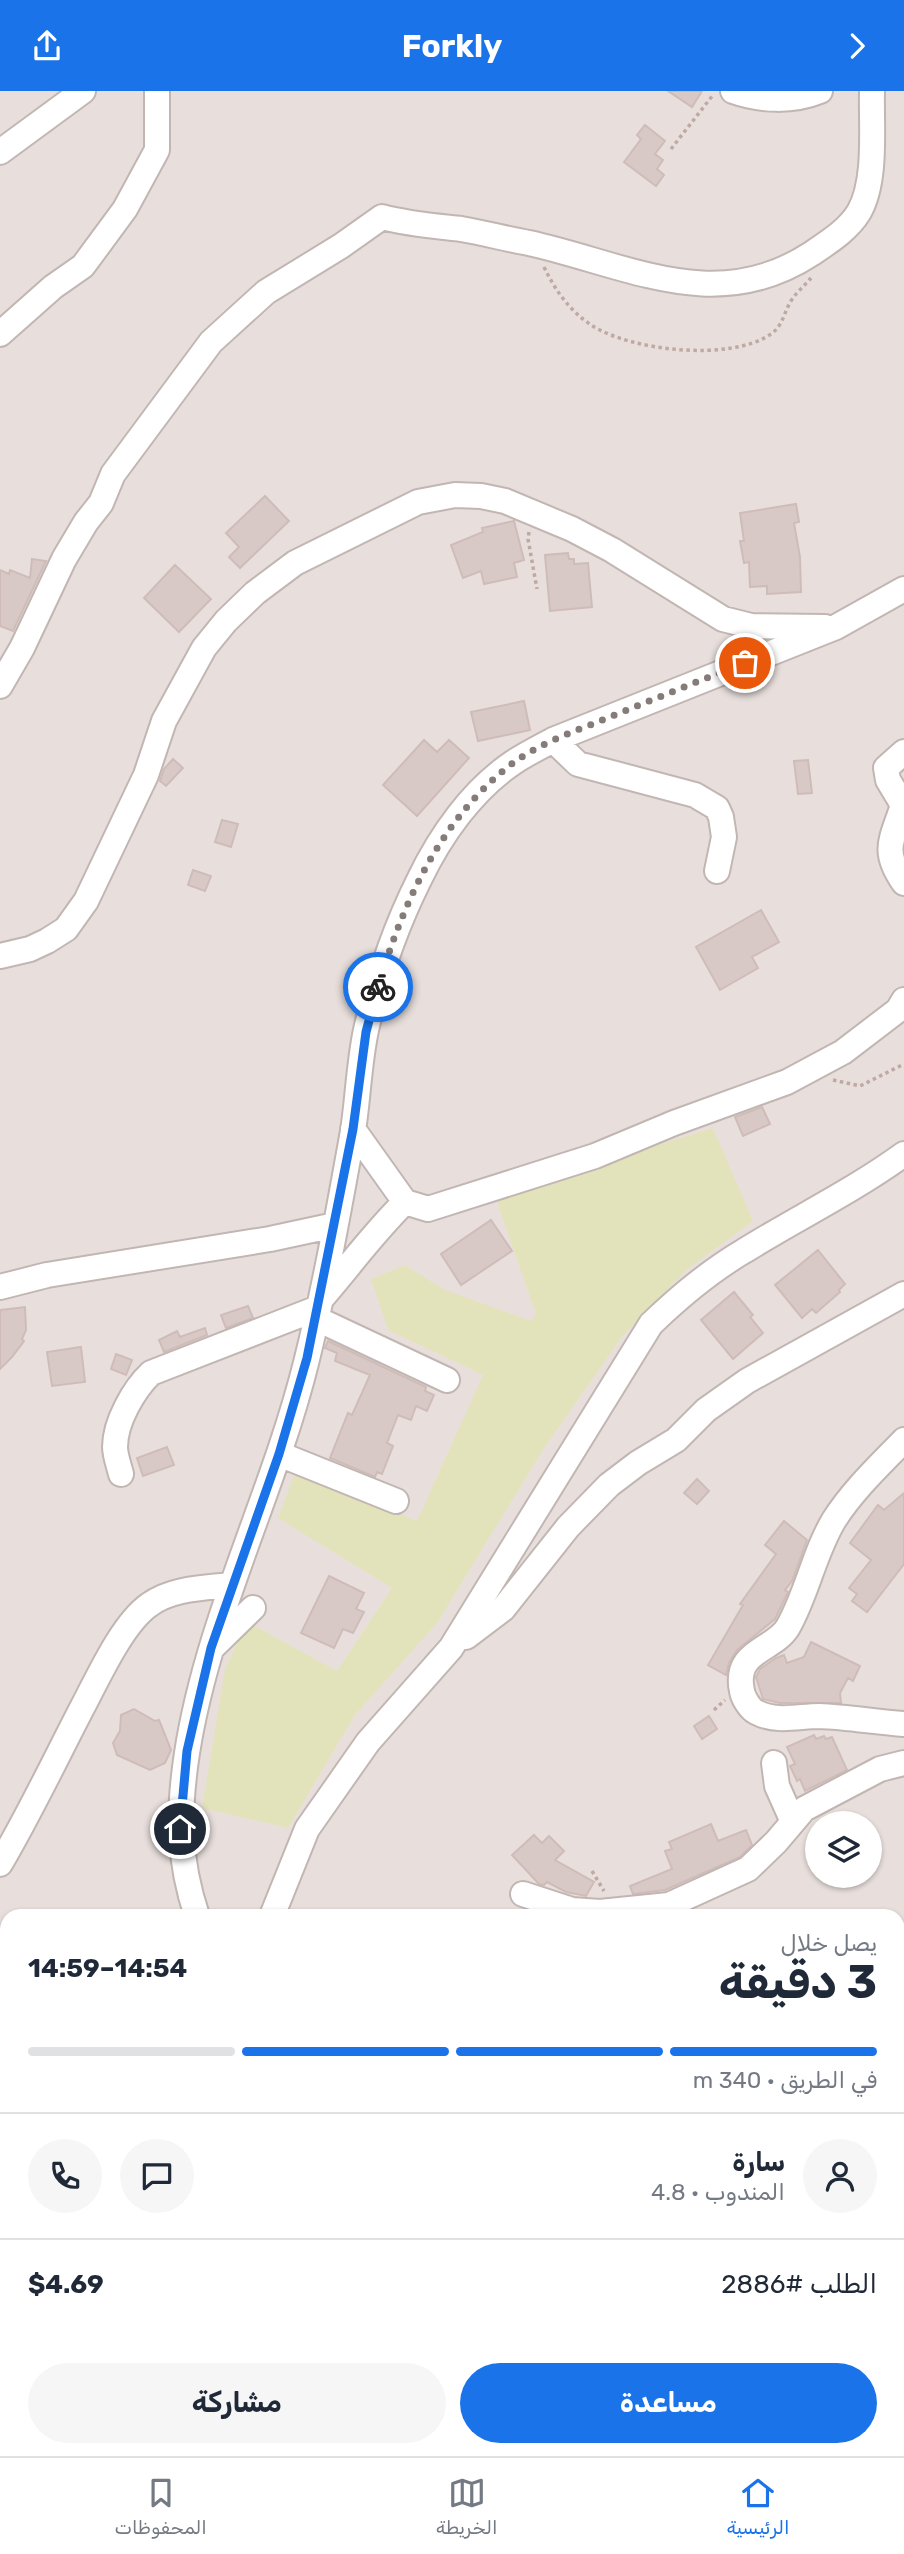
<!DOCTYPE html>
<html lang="ar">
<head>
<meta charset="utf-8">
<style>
	body { margin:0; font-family:Rubik,"Noto Naskh Arabic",sans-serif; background:#f6f6f7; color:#1f2937; direction:rtl; height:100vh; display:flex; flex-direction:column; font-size:26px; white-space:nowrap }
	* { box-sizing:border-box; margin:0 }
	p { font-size:23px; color:#747a83 }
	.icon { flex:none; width:38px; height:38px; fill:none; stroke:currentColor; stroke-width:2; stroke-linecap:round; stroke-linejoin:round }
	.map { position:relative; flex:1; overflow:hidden; direction:ltr }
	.details { position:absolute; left:0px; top:1818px; width:905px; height:548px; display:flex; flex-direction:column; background:#fff; border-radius:21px 21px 0 0; box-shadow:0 2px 5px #0004; direction:rtl }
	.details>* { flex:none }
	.tools { position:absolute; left:805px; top:1720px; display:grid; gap:14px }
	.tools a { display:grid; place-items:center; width:77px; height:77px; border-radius:50%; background:#fff; box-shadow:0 2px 5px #0004; font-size:35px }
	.pin { position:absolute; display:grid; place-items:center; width:60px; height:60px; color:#fff; margin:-30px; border:4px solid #fff; border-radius:50%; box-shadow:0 2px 7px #0007 }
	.courier { position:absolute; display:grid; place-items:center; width:70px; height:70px; margin:-35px; border:5px solid #1a73e8; border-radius:50%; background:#fff; color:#222; box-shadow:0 2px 9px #0007 }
	.head em { font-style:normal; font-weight:700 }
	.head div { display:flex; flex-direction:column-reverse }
	.head { display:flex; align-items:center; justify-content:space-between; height:119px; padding:0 28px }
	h1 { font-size:46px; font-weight:700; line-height:52px }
	.bar { display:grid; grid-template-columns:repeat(4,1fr); gap:10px 7px; align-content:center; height:84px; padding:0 28px }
	.bar i { height:9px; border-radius:5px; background:#e0e1e3 }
	.bar .active { background:#1a73e8 }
	.bar p { grid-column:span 4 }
	.line { display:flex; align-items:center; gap:18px; padding:0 28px; border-top:2px solid #e0e1e3 }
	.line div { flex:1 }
	.round { display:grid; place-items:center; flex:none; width:74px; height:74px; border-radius:37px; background:#f6f6f7 }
	.cta { display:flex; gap:14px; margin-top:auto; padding:14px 28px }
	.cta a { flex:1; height:80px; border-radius:42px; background:#1a73e8; color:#fff; font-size:28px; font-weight:700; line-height:80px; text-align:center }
	.cta a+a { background:#f6f6f7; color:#1f2937 }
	header { display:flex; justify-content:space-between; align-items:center; height:91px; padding:0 28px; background:#1a73e8; color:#fff; font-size:32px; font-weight:700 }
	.tab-bar { display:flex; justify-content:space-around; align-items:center; height:98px; border-top:2px solid #e0e1e3; background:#fff; font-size:19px; color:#747a83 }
	.tab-bar a { display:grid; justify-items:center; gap:4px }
	.tab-bar .active { color:#1a73e8 }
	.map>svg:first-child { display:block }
	.residential { fill:#e8dfdc; fill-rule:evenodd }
	.green { fill:#e3e3bb }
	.building { fill:#d8c9c7; stroke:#cfbcb8; stroke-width:2 }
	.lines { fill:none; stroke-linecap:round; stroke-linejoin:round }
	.minor-casing { stroke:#c2b6b3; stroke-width:28 }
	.path { stroke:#bfa9a3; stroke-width:3.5; stroke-dasharray:3.5 3.5; stroke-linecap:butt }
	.minor { stroke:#fff; stroke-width:24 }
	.done { stroke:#857b79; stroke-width:7; stroke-dasharray:0 12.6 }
	.route { stroke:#1a73e8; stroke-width:9 }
</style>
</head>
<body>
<header><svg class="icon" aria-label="forward" viewBox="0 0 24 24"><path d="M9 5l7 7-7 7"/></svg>Forkly<svg class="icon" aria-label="share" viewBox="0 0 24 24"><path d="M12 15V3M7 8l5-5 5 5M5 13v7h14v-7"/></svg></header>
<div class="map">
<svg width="904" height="2365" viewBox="0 0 904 2365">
	<rect width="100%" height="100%" fill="#f5efed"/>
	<path class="residential" d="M0,0h904v2365h-904zM817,1732h53v53h-53zM7,1825h891v534h-891z"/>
	<path class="green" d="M713,1037l40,93 -67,49 -65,68 -77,110 -107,175 -82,92 -67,113 -86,-20 23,-139 22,-47 90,49 55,-83 -114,-70 18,-48 121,51 66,-146 -95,-45 -17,-51 34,-14 40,25 87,31 4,-7 -39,-112 76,-31z"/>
	<path class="building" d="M668,0h34l-10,16z
		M645,34l20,16 -10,13 8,6 -6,9 7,6 -8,11 -32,-24 17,-23 -4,-4z
		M265,405l24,25 -49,47 -11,-11 10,-10 -13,-14z
		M796,413l3,18 -5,1 6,34 1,35 -34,2v-8l-17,1 -1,-25 -5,1 -4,-22h4l-4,-28z
		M514,430l10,39 -10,3 3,14 -33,7 -3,-13 -18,7 -12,-33 32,-13 -1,-4z
		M568,462l1,6h5v5l14,-1 4,44 -42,4 -5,-56z
		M32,468l14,2 -33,70 -13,-5v-56l9,4 1,-4 20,8z
		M175,474l36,34 -32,33 -35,-34z
		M524,610l6,29 -52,11 -7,-29z
		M424,649l13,12 12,-12 20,18 -52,58 -34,-31z
		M173,668l10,9 -17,18 -6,-5 4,-12z
		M808,669l4,33 -14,1 -4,-33z
		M222,729l16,4 -7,23 -16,-5z
		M193,779l18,6 -6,15 -17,-6z
		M761,819l18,32 -27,15 6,11 -38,22 -24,-43z
		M762,1016l8,17 -27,12 -8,-19z
		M491,1129l21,31 -51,34 -20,-31z
		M818,1159l27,34 -6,6 1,2 -24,21 -4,-4 -10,9 -27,-33z
		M734,1201l19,23 -3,2 13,16 -30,26 -32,-39z
		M248,1215l5,12 -27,10 -5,-13z
		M25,1216l1,23 -4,9 2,2 -12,16 -12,12v-59z
		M205,1237l2,7 -43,17 -5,-12 18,-9 3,6z
		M328,1250l98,46 -1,4 9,4 -7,16 -11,-5 -5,14 -13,-5 -11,28 6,3 -11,28 -5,-2 -2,5 -45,-19 18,-45 4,2 18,-40 -35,-14 2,-8 -12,-5z
		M81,1256l4,35 -33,4 -5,-34z
		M116,1263l16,6 -6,15 -15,-6z
		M167,1356l7,18 -31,11 -6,-18z
		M697,1388l12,12 -12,13 -13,-11z
		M904,1402v71l-37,48 -15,-11 5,-7 -8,-6 22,-28 -21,-17 28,-38 6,5z
		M784,1430l23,19 -15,41 -7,9 3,2 -13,27 -38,31 -8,13 -3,12 -18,-10 35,-60 -3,-1 36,-50 -11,-9z
		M329,1485l35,17 -8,16 8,3 -11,21 -10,-4 -9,19 -33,-15z
		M811,1551l49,24 -7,15 -5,-3 -8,15 1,10h-61l-17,-4 -7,-22 4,-8 16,-11 8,-3 3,8 17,-6z
		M134,1618l21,12 4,-1 12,30 -6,13 -15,7 -33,-15 -4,-12 7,-12 1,-16z
		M709,1625l8,13 -15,10 -8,-13z
		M814,1644l2,4 8,-3 2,3 6,-2 15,33 -42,21 -5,-12 -3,2 -7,-15 5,-2 -8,-17z
		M711,1733l7,17 28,-11 6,15 -12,12 -75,33 -32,4 -3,-8 42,-17 -7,-18 7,-2 -3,-7z
		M534,1744l8,8 7,-7 15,15 -9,9 39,22 -8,14 -20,-4 -19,-10 -3,3 -5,-1 -27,-29z"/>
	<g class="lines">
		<g class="minor-casing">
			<path id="minor" d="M733,0c28,10 60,11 87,0
				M0,61l83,-61
				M0,243l53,-47 30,-21 42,-57 32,-59v-59
				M0,595l22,-38 42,-89 22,-37 15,-19 12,-29 98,-132 55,-50 75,-46 41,-29c26,7 52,9 79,12 23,4 46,10 68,14 99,22 187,73 282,11 18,-12 37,-24 48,-42 18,-31 12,-86 13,-121
				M553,649l25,24 117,31 22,13 4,9 3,20 -7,34
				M904,661l-18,16 2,12 15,25c-11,35 -22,45 1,78
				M0,865l30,-7 17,-8 19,-12 20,-28 60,-126 18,-54 40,-73 22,-27 29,-28 40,-30 123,-61 37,-7 26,1 24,5 67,28 40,21 111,69 28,7 74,1
				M353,1038l52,73 23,7 167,-53 79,-33 113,-41 56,-30 55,-42 6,-10
				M0,1196l47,-12 223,-36 65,-14
				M321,1208c28,-32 53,-67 84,-97
				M315,1227l132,62
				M904,1349c-24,25 -51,50 -70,80 -20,33 -27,74 -46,107 -14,24 -55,23 -46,64 1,7 8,18 14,21 20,11 43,4 63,4 28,1 57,6 85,8
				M279,1363l117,47
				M121,1383c-2,-8 -6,-19 -6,-27 0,-25 19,-58 36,-74l167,-65
				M466,1546l37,-28 65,-82 41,-42 29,-22 38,-23 30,-30 41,-29 157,-87
				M212,1557l41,-40
				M774,1672l3,23 16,36
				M0,1773c30,-51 55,-104 82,-156 16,-30 40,-84 67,-103 23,-17 55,-17 82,-20
				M523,1803l49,16 28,2 69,-7 79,-36 28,-27 28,-33 76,-40 24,-6
				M197,1825c-19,-57 -19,-104 -10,-163 21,-135 86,-258 119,-390 19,-76 33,-154 47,-232 5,-33 6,-68 13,-101 12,-52 29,-102 53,-150 21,-44 53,-90 95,-118 12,-8 26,-15 39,-22l283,-113 68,-38
				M272,1825l35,-87 61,-87 83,-94 200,-324c28,-27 59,-53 93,-73 53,-33 109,-60 160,-97
				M898,1986l6,5
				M0,2054l7,-13
				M0,2106l7,2
				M898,2130l6,1
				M898,2303l6,1
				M789,2359l5,6
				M59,2365l2,-6
				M83,2365l10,-6
				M257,2365l5,-5
				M472,2365l19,-6"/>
		</g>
		<path class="path" d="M671,58l42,-54
			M544,176c11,23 25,43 47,58 40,26 139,37 180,9 13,-9 13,-24 22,-36 5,-7 12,-13 18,-20
			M529,441l-1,7 9,50
			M833,989l27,6 44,-22
			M714,1619l11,-10
			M592,1780l12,20
			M0,1972l6,-14
			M0,2327l7,-7"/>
		<use href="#minor" class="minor"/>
	</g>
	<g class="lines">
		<path class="done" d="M378,896c25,-84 61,-165 131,-221 28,-22 64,-34 96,-47 47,-19 93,-38 140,-56"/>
		<path class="route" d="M180,1738l7,-78 24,-103 68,-194 28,-96 46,-229 13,-97 12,-45"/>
	</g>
</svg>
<div class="tools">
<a><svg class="icon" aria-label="layers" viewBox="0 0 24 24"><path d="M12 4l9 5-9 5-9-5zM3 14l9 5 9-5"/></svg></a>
</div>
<div class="pin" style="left:745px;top:572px;background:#ea580c"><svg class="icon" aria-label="bag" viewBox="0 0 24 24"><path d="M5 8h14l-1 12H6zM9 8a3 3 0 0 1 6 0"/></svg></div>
<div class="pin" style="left:180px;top:1738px;background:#1f2937"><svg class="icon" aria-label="home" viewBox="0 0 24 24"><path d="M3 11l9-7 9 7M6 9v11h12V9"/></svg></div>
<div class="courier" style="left:378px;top:896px"><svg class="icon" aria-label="bike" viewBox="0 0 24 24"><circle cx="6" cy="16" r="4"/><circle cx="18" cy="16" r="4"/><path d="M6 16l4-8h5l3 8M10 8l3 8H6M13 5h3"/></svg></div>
<section class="details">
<div class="head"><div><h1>3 دقيقة</h1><p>يصل خلال</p></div><em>14:54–14:59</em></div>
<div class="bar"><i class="active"></i><i class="active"></i><i class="active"></i><i></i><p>في الطريق · 340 m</p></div>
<div class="line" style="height:126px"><a class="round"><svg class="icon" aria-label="person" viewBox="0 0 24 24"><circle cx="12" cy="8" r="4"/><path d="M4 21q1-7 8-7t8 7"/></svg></a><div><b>سارة</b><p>المندوب · 4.8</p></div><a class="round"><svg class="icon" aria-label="chat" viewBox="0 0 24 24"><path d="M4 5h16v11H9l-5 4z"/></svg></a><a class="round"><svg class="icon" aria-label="phone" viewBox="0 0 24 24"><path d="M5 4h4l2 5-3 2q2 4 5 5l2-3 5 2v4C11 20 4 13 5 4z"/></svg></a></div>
<div class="line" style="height:91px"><div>الطلب #2886</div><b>$4.69</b></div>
<div class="cta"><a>مساعدة</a><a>مشاركة</a></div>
</section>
</div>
<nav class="tab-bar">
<a class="active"><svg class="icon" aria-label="home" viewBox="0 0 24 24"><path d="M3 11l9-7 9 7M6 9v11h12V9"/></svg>الرئيسية</a>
<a><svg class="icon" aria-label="map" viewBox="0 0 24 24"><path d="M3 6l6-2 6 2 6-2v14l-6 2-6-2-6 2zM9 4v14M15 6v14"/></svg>الخريطة</a>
<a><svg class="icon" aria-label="saved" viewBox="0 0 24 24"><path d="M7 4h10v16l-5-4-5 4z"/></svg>المحفوظات</a>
</nav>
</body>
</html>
